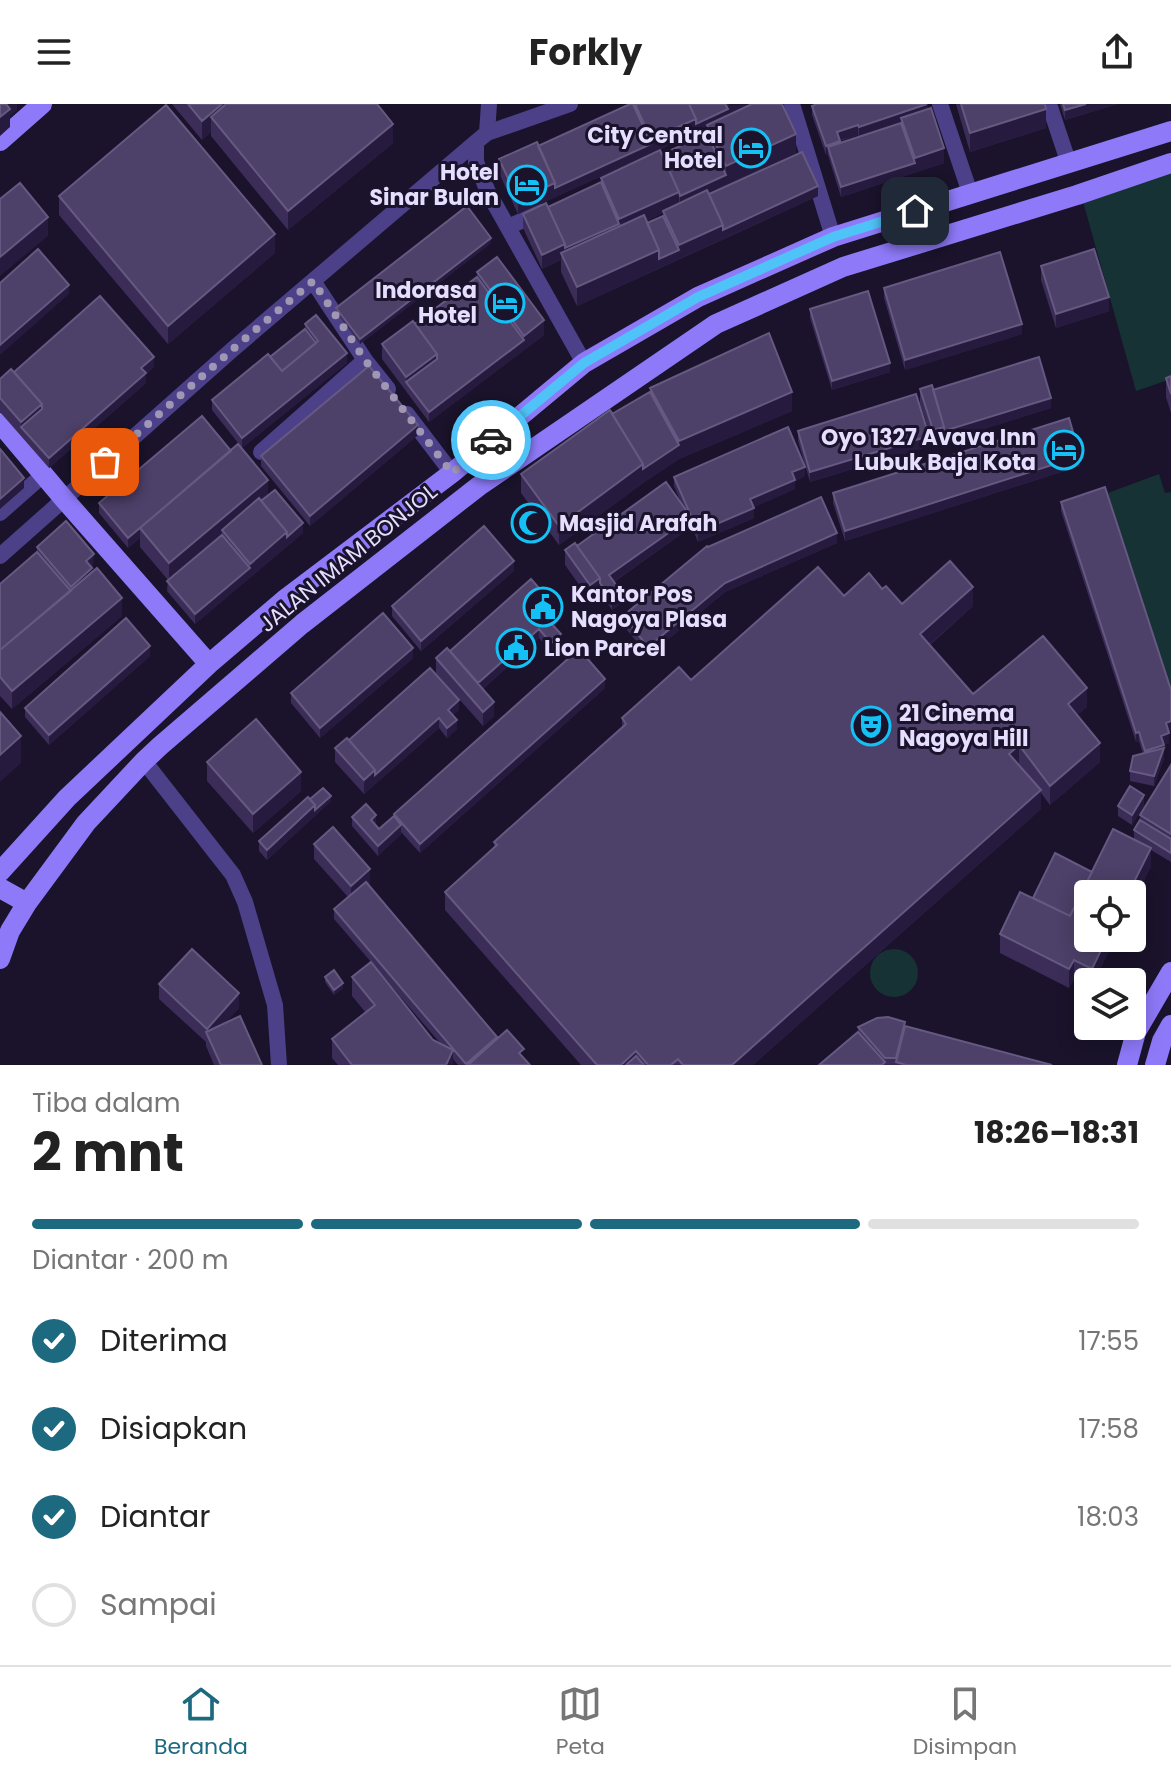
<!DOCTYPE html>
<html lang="id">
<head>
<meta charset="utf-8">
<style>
	body { margin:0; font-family:Poppins,sans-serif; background:#f6f6f6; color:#222; height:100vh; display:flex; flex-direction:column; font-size:30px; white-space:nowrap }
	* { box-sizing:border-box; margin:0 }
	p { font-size:26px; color:#767676 }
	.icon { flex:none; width:44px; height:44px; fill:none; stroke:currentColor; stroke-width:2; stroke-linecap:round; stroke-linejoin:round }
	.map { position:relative; height:961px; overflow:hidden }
	.panel { display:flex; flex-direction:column; background:#fff; flex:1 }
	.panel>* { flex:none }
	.tools { position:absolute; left:1074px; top:776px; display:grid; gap:16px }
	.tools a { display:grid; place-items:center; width:72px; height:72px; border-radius:8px; background:#fff; box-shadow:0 4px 20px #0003; font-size:40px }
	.pin { position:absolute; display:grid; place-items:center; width:68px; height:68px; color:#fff; margin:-34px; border-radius:16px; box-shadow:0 4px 12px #0006 }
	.courier { position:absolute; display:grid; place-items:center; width:80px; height:80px; margin:-40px; border:6px solid #4fc3f7; border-radius:50%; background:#fff; color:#222; box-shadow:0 2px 10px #0007 }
	.headline em { font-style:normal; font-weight:700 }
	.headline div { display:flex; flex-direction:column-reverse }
	.headline { display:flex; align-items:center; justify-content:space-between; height:136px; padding:0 32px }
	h1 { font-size:52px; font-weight:700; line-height:60px }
	.bar { display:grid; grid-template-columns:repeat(4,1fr); gap:12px 8px; align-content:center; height:96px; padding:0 32px }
	.bar i { height:10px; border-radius:6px; background:#e0e0e0 }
	.bar .active { background:#1c6980 }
	.bar p { grid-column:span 4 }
	ol { padding:0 32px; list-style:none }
	li { display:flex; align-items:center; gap:24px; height:88px }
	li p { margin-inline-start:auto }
	li .icon { padding:8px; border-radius:50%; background:#1c6980; color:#fff; stroke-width:4 }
	li:last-child { color:#767676 }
	li i { width:44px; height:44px; border:4px solid #e0e0e0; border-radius:50% }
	header { display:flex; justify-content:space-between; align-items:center; height:104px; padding:0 32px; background:#fff; font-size:36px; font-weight:700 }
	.menu { display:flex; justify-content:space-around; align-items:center; height:112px; border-top:2px solid #e0e0e0; background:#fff; font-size:22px; color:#767676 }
	.menu a { display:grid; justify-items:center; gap:4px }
	.menu .active { color:#1c6980 }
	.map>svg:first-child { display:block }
	.green { fill:#163235 }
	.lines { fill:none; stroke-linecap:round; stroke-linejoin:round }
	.street { stroke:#4c4088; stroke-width:16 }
	.secondary { stroke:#8e7af9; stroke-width:20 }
	.wall { fill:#3b2d58; fill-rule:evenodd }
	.shaded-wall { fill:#261b3e }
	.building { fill:#4d4069; stroke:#655981; stroke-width:2 }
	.done { stroke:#9f97b4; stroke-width:8; stroke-dasharray:0 14.4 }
	.route { stroke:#4fc3f7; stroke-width:10 }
	.labels { text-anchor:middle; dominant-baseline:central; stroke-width:6; stroke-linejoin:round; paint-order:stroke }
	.poi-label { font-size:22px; font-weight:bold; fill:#e6defe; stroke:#1a132b; text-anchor:end }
	.street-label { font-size:22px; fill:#e6defe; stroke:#1a132b }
</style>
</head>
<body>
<header><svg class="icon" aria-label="menu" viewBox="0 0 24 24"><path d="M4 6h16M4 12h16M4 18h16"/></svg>Forkly<svg class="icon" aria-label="share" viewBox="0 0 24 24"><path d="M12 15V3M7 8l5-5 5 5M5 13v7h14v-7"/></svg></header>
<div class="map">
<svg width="1171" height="961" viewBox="0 0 1171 961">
	<rect width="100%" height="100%" fill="#1a132b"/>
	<path class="green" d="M1171,61v214l-35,12 -54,-193z
		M1159,370l6,19 6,-1v199l-63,-198z
		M870 869a24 24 0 1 1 48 0a24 24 0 1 1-48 0Z"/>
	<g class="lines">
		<path class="street" d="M792,0l41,133
			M940,0l30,89
			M1049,0l20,60
			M487,29l2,-29
			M476,38v20l12,30 96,171
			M508,123l33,-15
			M313,177l52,79 23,29
			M407,310l45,59
			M261,348l104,-92
			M0,409l43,-38
			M0,452l233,-207 243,-207 11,-9 83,-29
			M144,657l89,114 12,27 30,103 4,60"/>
		<path class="secondary" d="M0,37l42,-37
			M0,319l64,76 145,165
			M0,768l67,-74 142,-134 75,-64 168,-127 132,-110 114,-66 135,-60 338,-106
			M0,784l27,15
			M0,855l10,-28 17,-28 59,-80 58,-62 16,-15 142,-122 177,-138 237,-162 127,-57 234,-72 94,-32
			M1127,961l9,-33 35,-60
			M1155,961l7,-24 9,-16"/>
	</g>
	<path class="wall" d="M172,0h205l16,39 -105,87 -77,-94v-4l-9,8z
		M630,0h152l14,49 -88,40 1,1 109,2 -241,110 -16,-34v-12l-19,9 -19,-41v-14l25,-7 53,-24v-5l61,-24 45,-20v-6l-189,86 -19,-41v-14l39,-13zM663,109v3l-16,7 -1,-2z
		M956,0h89l1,24 -76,24z
		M1060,0h58l-53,16z
		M812,2l116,3 16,54 -103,34 -13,-42h-2l-14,-40zM901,18v1l-61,20v-2l18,-6 1,1z
		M59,92l216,57 -107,91 -109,-129z
		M491,139l-131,101 -24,-32v-4z
		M1041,162l68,45 -53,17 -15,-48z
		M477,168l67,63 -115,87 -47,-63v-15l33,-20 62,-47z
		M884,184l138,46 -117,36 -21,-72z
		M810,205l80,63 -58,18 -22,-72z
		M305,220l42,39 -105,85 -30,-38v-10l58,-43 35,-28z
		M154,263l-8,7v9l-97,85 -49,-56v-33l14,-7z
		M1171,272v37l-5,-16v-19z
		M650,284l142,23 -113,48 -36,24 -84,62 -38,-52v-19l91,-60 38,-22z
		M920,285l13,1 118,18 -118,37 -13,-42z
		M798,327l131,15 -119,36 -12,-41z
		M418,331l-108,91 -49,-60v-10z
		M1080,362l-235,75 -12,-38v-10z
		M805,372l-10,5v8l-41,18v11l-56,24 -7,-17v2l-77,55 8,21 -10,7 -12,-18 -10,8 -25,-35v-15l117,-45 -8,-19v-9z
		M268,392l35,37 -108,91 -28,-33 1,-11 -28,-33v-9l-12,10 -29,-35v-10z
		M1061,398l110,229 -3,1 1,11 -5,1v14l-10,28 -24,-5v-10l13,-17 -4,-13 -3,1 -75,-231z
		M837,439l-112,49 -77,64 -25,-31v-9l85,-69z
		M37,443l57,21 -2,2v2l30,44 -110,93 -12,-13v-112l37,-32z
		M514,467l-93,80 -29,-35v-10z
		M882,485l20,15 71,2 -43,39 43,49 114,13 -10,8 23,47 -50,43 -9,-12v16l-288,256h-172l-136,-155v-18l49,-44v-6l128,-114v-10l222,-122z
		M559,517l-5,5 7,18 -10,8 -12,-14 -56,51 11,27 -11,10 -47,-53v-15l14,-7z
		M150,552l-101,89 -24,-28v-9z
		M413,554l-93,80 -29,-35v-10z
		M605,584l-185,165 -19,-21v2l-23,22 -26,-30v-9l24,8 3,4 15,-13v-2z
		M459,606l-6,5 4,14 -10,9 -8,-10 -75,66 -29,-32v-14l14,-8z
		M207,658l94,29 -48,42 -46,-52z
		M1171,661v97l-20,-12v16l-19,39v-11l-38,88h-6v4l-14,-7 -5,9 -69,-35v-19l33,-36 59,-26 42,-32v-10l6,-10v-5z
		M310,695l21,2 -64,59 -8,-9v-10z
		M1144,701l-12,20 -14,-9v-10z
		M314,740l56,39 -2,2 129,154 27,19 6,7h-72l-5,-6v6h-115l-6,-7v-19l34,-26 -14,-17v-19l19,-15 -37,-43v-10l14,-12 -34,-38zM379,868l61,71 -7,-3z
		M325,873l18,11 -9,7 -9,-13z
		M159,880l80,24 -14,15 37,42h-48l-8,-19v-4l-47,-43z
		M905,922l147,39h-233l39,-33v-5z"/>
	<path class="shaded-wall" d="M4,0h13v6l-7,6v11l-10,9v-19z
		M222,0h23l-34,13v15l-9,8v-19z
		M729,0h32l-54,21v3l-189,86v-14l37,-17 96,-39v-5l45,-20 32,-10v-4z
		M928,0v9l-27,5v4l-42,14v-9z
		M1086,0h32l-53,16v-10z
		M1046,5v19l-76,24v-19z
		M393,20v19l-105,87v-19z
		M858,21v10l-21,6v-9z
		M796,30v19l-116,53v-10l46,-21v-9z
		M840,37v10l-12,-4v8h-2v-9z
		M944,44v15l-103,34v-10l74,-24v-5z
		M818,82v10l-95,43v-9z
		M679,88v14l-16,5v2l-98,45v-10l54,-24v-5z
		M48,113v19l-48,40v-19z
		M723,121v14l-146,67v-19l82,-37h20v-5z
		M275,130v19l-107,91v-18z
		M491,134v5l-131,101v-5z
		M565,140v14l-4,-5v7l-19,9v-14z
		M69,181v9l-69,61v-10z
		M1109,193v14l-53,17v-14z
		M544,216v15l-115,87v-10l95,-72v-4z
		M1022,220v10l-117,36v-10z
		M347,249v10l-105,85v-10z
		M437,250v14l-31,14v-5z
		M154,253v10l-8,7v9l-97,85v-10z
		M890,259v9l-58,18v-9z
		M792,288v19l-113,48v-18z
		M1051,294v10l-118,37v-15z
		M42,300v14l-21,9v-5z
		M418,321v10l-108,91v-10z
		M929,332v10l-119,36v-10z
		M679,341v14l-36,24 -84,62v-19l84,-62z
		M1080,352v10l-235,75v-10z
		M805,363v9l-10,5v8l-45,20v-10l42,-27z
		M24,374v10l-24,21v-10z
		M268,376v18l-46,32v7l-53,45v-19z
		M754,404v10l-56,24v-10z
		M691,413v10l-82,58v-10z
		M303,419v10l-108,91v-10l55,-46v-4l37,-32z
		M140,424v10l-12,10v-10z
		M837,429v10l-112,49 -77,64v-9l77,-64z
		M94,450l-2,29 -21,9v-5l15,-26z
		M514,457v10l-93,80v-10z
		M600,474v14l-10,8v-15z
		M973,483v19l-53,47v-19z
		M622,489v10l-10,7v-10z
		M122,494v18l-110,93v-18z
		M559,507v10l-10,9v-9z
		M539,525v9l-63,57v-10z
		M561,530v10l-10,8v-9z
		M150,542v10l-101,89v-10z
		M413,544v10l-93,80v-10z
		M605,575v9l-185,165v-9z
		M1087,584v19l-19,16v-19z
		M459,596v10l-11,9v-9z
		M494,598v14l-11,10v-14z
		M439,614v10l-75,66v-14z
		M457,616v9l-10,9v-10z
		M1171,617v10l-5,2v-10z
		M1139,628v9l-3,1v-9z
		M1169,629v10l-8,2v-9z
		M21,632v27l-21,19v-27z
		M1100,639v19l-50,43v-19z
		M1019,641v19l-10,-10z
		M1164,641v13l-10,28v-10l-9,-16v-9z
		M301,668v19l-48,42v-19z
		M1041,686v19l-288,256h-21z
		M1144,691v10l-12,20v-10z
		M331,692v5l-64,59v-10l48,-45z
		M376,711v10l-5,5v-10z
		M401,721v9l-23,22v-10z
		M1151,744v18l-19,39v-11h-4z
		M370,765v14l-19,17v-14z
		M1107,834h9l-22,44h-2v-13z
		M1074,856v19l-5,9v-19z
		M343,879v5l-9,7v-5z
		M239,889v15l-29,32 -3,-6v-5z
		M497,933v9l-21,19h-10z
		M453,946v15h-7z
		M636,947v14h-15z"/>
	<path class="building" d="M0,0h6l4,5 -10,8z
		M188,0h34l-20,17z
		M226,0h151l16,20 -105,87 -77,-94z
		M630,0h3l18,40 -96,44v-5l-17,-37z
		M635,0h54l7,15 -45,20z
		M689,0h36l3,5 -32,15v-5z
		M752,0h30l14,30 -70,32 -19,-41z
		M817,0h110l-68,23 -1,-2 -21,7 3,9 -14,5 -14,-40z
		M961,0h84l1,5 -76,24z
		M1063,0h23l-21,6z
		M166,1l109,129 -107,92 -109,-130z
		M931,4l13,40 -29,10 -14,-40z
		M901,19l14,40 -74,24 -13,-40z
		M707,30l19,41 -46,21 -1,-4 -17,-38z
		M537,38l18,41 -37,17 -19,-41z
		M660,46l19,42 -60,27 -18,-41z
		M802,48l16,34 -95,44v-5l-14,-31z
		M601,78l18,42 -54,24v-4l-17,-37z
		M20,79l28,34 -48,40v-58z
		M707,86l16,35 -44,20 -16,-34z
		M546,99l19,41 -23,11 -19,-41z
		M467,102l24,32 -131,101 -24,-31z
		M644,111l15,35 -82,37 -16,-34z
		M663,112l16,34 -20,9v-9l-12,-27z
		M38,145l31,36 -69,60v-62z
		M1094,145l15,48 -53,17 -15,-48z
		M1000,148l22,72 -117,36 -21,-72z
		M497,153l47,63 -20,16 -47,-64z
		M477,173l47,63 -95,72 -23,-30 31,-23v-5l-22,-30z
		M868,187l22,72 -58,18 -22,-72z
		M100,192l54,61 -13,11 5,5 -97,85 -28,-31 21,-18v-5l-28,-32z
		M316,211l31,38 -105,85 -30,-38 56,-46 14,17 36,-30 -13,-17z
		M413,217l24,33 -31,23 -24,-33z
		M305,225l11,14 -34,28 -12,-14z
		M769,229l23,59 -113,49 -29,-53z
		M1039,253l12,41 -107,33v-4l-11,-37z
		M369,262l49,59 -108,91 -49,-60z
		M11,265l31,35 -21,18 -21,-24v-19z
		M1171,272v18l-5,-16z
		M932,281l12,42 -11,3 -13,-41z
		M650,288l29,53 -36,24v-5l-31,-50z
		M916,290l13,42 -119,36 -12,-41z
		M610,306l33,54 -84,62 -38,-52z
		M202,312l29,35 -103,87 -29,-35z
		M1069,314l11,38 -235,75 -12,-38z
		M788,323l17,40 -13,5 3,8 -45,19 4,9 -56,24 -24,-55z
		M238,340l30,36 -99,83 -29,-35z
		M0,345l24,29 -24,21z
		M666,378l25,35 -82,58 13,18 -10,7 -12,-17v-5l-23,-32z
		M1105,383l66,203v31l-5,2 3,10 -8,3 3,9 -19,6 -6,-19 -3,1 -75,-231z
		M275,386l28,33 -16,14v-5l-26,-31z
		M821,393l16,36 -112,50 -77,64 -25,-31 84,-70 1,1z
		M259,394l28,34 -37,32 -28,-34z
		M66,417l28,33 -8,7 6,7 -21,19 -34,-40z
		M484,422l30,35 -93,80 -29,-35z
		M222,431l28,33 -55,46 -28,-33z
		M575,439l25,35 -10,7 -25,-35z
		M37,448l34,39 -71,59v-66z
		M950,457l23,26 -53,47 53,60 70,-58 44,52 -19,16 32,39 -50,43 -31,-41 -10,9 32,36 -309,275h-49l-5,-6 -7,6h-23l-12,-14 -15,14h-24l-152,-173 52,-47 -3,-3 132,-118 -4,-6 57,-51 12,13 127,-113 26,29 25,-23 13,16 4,-3 16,18z
		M97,464l25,30 -110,93 -12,-14v-27z
		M531,475l28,32 -10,10 12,13 -10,9 -12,-14 -61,54 -28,-32z
		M383,509l30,35 -93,80 -29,-35z
		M126,514l24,28 -101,89 -24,-27z
		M447,544l47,54 -11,10 -47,-54z
		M579,545l26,30 -185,165 -26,-30z
		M430,564l29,32 -11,10 9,10 -10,8 -8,-10 -64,57v-5l-26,-30z
		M0,608l21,24 -21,19z
		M256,615l45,53 -48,42 -46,-52z
		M347,634l28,32 -11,10 -29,-32z
		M1164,644l-10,28 -24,-5 3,-15z
		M1171,661v69l-31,-19z
		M1130,682l14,9 -12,20 -14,-9z
		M323,684l8,8 -16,14v-5l-5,-6z
		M308,693l7,8 -48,45 -8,-9z
		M366,700l10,11 -5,5 8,9 15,-13 7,9 -23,21 -26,-29z
		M1140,716l31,19v14l-37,-23z
		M333,723l37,42 -19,17 -37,-42z
		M1113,725l38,19 -23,46h-40v44h19l-15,31 -18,-9 -5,9 -69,-35 20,-42 50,24z
		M1055,749l37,19 -22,44 -37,-18z
		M366,778l131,155 -31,27 -132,-155z
		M192,845l47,44 -32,36 -48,-45z
		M371,858l62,78 20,10 -7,15h-94l-20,-26 43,-34 -23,-28z
		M334,866l9,13 -9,7 -9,-13z
		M240,912l22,49h-41l-15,-33z
		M888,913l17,5 -9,36h-11l-27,-31 19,-9z
		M905,922l147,39h-146l-10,-3z
		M507,926l17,19 -5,4 11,12h-62z
		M858,928l27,30 -3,3h-63z
		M636,952l8,9h-18z"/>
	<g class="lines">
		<path class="done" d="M105,358l128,-113 80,-68 52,79 87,113 39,-33"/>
		<path class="route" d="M491,336l93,-77 114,-66 135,-60 82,-26"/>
	</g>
	<defs>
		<g id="hotel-ring" transform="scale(2)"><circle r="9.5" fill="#1a132b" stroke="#14c0f4" stroke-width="1.5"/><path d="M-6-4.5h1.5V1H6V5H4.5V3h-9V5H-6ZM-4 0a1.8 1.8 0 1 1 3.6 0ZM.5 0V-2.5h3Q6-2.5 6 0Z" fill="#14c0f4"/></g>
		<g id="mosque-ring" transform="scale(2)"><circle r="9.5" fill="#1a132b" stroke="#14c0f4" stroke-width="1.5"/><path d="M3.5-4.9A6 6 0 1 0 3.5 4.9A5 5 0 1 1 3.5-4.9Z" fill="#14c0f4"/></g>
		<g id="civic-ring" transform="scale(2)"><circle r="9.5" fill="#1a132b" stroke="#14c0f4" stroke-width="1.5"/><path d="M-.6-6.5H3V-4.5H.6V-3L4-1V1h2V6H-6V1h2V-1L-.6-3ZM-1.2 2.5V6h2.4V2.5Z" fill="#14c0f4"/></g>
		<g id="theatre-ring" transform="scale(2)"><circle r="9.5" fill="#1a132b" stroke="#14c0f4" stroke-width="1.5"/><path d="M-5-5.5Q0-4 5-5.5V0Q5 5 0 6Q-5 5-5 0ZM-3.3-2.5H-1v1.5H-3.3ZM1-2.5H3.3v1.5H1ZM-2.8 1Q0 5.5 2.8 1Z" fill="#14c0f4"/></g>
	</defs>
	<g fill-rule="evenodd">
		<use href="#hotel-ring" x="751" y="44"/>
		<use href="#hotel-ring" x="527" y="81"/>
		<use href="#hotel-ring" x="505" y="199"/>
		<use href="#hotel-ring" x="1064" y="346"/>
		<use href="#mosque-ring" x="531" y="419"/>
		<use href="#civic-ring" x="543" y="503"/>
		<use href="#civic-ring" x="516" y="544"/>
		<use href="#theatre-ring" x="871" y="622"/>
	</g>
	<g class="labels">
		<g class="poi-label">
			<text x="723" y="31">City Central<tspan x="723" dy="25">Hotel</tspan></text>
			<text x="499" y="68">Hotel<tspan x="499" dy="25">Sinar Bulan</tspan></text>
			<text x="477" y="186">Indorasa<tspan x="477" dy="25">Hotel</tspan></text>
			<text x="1036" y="333">Oyo 1327 Avava Inn<tspan x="1036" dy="25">Lubuk Baja Kota</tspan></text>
			<text x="559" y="419" text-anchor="start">Masjid Arafah</text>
			<text x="571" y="490" text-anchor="start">Kantor Pos<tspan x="571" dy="25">Nagoya Plasa</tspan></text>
			<text x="544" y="544" text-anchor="start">Lion Parcel</text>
			<text x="899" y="609" text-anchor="start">21 Cinema<tspan x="899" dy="25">Nagoya Hill</tspan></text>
		</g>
		<g class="street-label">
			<text transform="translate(348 454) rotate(-39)">JALAN IMAM BONJOL</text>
		</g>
	</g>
</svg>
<div class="tools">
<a><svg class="icon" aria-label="locate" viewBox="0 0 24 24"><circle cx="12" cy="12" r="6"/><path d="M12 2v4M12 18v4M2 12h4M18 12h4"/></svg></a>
<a><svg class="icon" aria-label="layers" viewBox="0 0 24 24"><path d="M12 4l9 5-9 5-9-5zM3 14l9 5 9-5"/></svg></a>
</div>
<div class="pin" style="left:105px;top:358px;background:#ea580c"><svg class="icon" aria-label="bag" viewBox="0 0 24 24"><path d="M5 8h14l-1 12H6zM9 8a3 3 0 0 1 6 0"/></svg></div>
<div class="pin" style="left:915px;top:107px;background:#1f2937"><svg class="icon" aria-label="home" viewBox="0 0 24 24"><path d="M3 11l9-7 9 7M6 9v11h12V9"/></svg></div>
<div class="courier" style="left:491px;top:336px"><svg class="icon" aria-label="car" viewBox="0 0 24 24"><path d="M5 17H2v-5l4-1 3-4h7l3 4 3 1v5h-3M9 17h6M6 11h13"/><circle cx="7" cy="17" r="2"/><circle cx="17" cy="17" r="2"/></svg></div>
</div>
<section class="panel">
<div class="headline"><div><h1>2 mnt</h1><p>Tiba dalam</p></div><em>18:26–18:31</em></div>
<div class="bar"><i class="active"></i><i class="active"></i><i class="active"></i><i></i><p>Diantar · 200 m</p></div>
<ol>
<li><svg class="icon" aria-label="check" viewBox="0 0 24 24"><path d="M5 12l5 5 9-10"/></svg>Diterima<p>17:55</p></li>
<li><svg class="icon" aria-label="check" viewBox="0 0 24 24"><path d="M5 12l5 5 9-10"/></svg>Disiapkan<p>17:58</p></li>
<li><svg class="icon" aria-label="check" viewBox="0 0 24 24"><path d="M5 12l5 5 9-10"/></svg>Diantar<p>18:03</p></li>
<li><i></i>Sampai</li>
</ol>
</section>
<nav class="menu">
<a class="active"><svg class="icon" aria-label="home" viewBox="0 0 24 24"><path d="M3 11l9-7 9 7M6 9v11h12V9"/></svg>Beranda</a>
<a><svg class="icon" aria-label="map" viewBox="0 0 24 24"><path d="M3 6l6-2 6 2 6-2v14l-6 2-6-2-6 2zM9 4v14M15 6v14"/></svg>Peta</a>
<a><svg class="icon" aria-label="saved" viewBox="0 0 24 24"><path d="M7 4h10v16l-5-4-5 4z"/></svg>Disimpan</a>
</nav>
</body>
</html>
